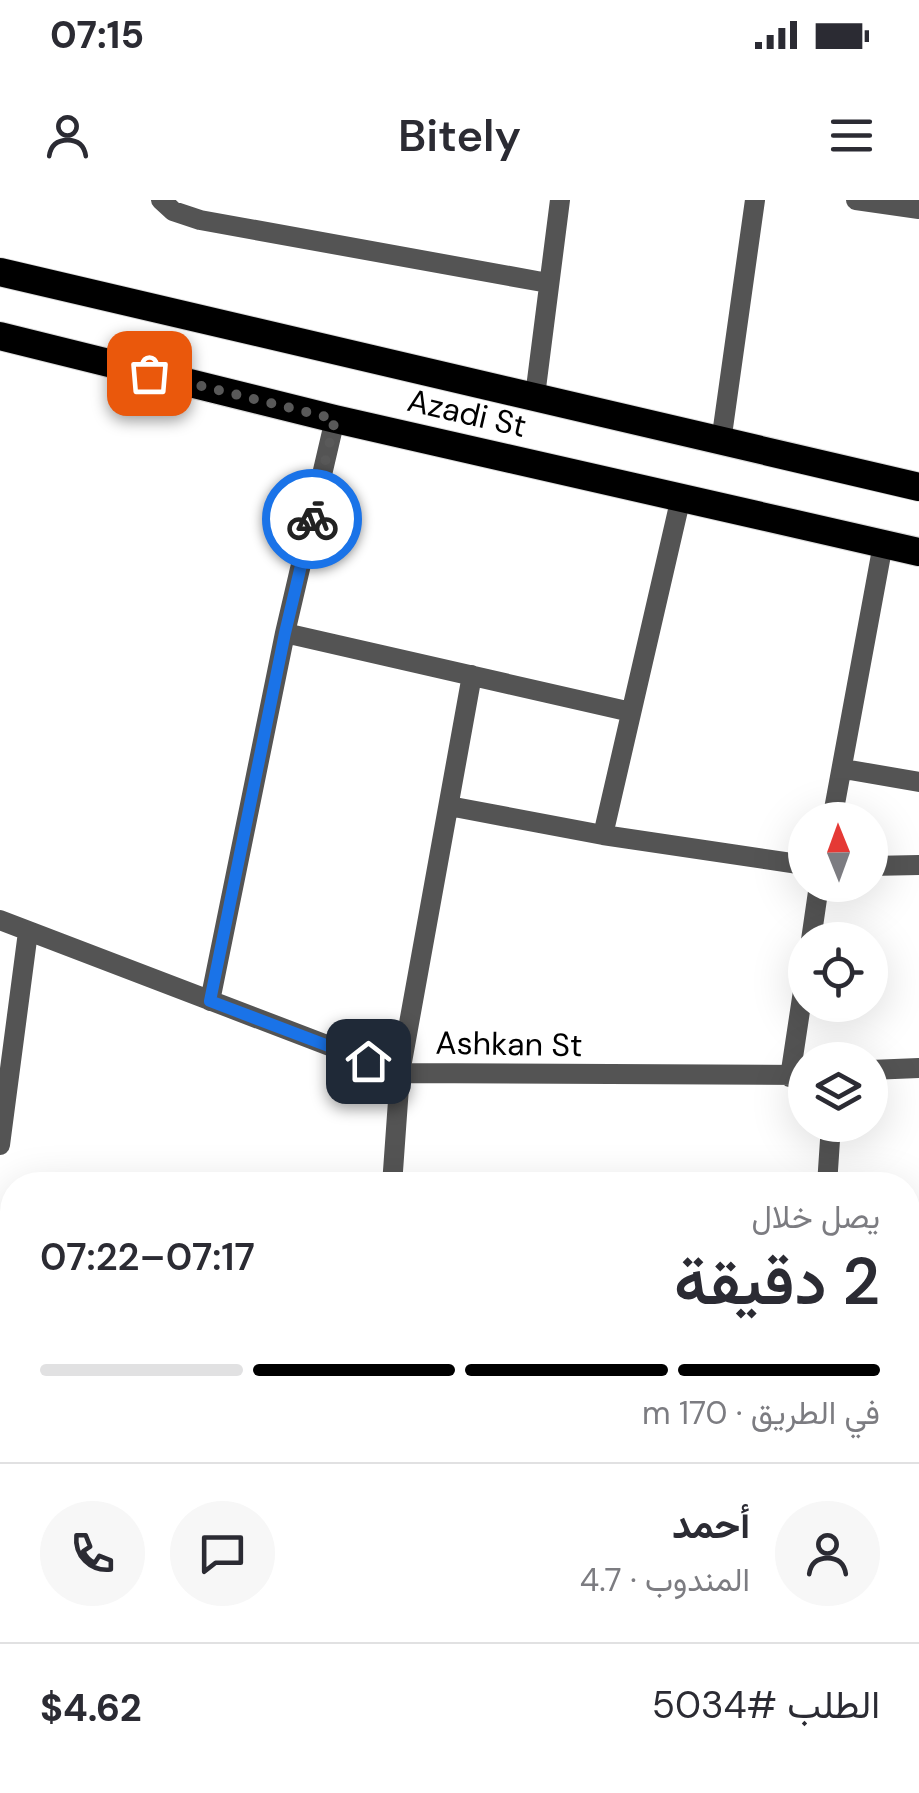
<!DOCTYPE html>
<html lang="ar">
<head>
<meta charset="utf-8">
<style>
	body { margin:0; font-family:"DM Sans",Vazirmatn,sans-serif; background:#f7f7f7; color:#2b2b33; direction:rtl; height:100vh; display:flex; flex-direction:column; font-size:38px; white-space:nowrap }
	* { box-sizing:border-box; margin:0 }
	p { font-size:32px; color:#7c7c81 }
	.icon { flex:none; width:55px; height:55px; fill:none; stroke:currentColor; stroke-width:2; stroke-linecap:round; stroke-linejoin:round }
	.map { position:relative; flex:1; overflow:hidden; direction:ltr }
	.drawer { position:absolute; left:0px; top:972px; width:920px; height:622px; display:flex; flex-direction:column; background:#fff; border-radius:40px 40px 0 0; box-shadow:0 10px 40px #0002; direction:rtl }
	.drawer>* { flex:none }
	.needle { width:65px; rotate:359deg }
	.buttons { position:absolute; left:788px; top:602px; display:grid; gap:20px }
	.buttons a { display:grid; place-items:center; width:100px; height:100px; border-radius:50%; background:#fff; box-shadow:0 10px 40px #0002; font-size:50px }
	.pin { position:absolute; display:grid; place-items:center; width:85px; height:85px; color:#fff; margin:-42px; border-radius:20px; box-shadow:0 5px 15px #0006 }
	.courier { position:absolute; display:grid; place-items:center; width:100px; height:100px; margin:-50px; border:8px solid #1a73e8; border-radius:50%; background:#fff; color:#222; box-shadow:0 2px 12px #0007 }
	.headline em { font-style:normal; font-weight:600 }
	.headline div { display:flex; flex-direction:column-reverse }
	.headline { display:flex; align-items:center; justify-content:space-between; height:170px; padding:0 40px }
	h1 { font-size:65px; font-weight:600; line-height:75px }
	.bar { display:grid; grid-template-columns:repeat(4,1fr); gap:15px 10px; align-content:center; height:120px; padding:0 40px }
	.bar i { height:12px; border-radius:8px; background:#e1e1e2 }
	.bar .active { background:#000 }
	.bar p { grid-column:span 4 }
	.line { display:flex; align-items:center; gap:25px; padding:0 40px; border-top:2px solid #e1e1e2 }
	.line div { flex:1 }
	.round { display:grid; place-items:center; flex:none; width:105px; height:105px; border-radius:52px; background:#f7f7f7 }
	.status { display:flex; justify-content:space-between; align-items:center; height:70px; padding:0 50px; background:#fff; direction:ltr }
	.status svg { height:28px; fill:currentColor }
	header { display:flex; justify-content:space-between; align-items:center; height:130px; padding:0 40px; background:#fff; font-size:45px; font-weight:600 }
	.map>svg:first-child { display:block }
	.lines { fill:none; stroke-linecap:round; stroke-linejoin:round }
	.trunk-casing { stroke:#dbdbdb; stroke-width:30 }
	.minor { stroke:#545454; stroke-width:20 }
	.trunk { stroke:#000; stroke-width:28 }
	.done { stroke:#595959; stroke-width:10; stroke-dasharray:0 18 }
	.route { stroke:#1a73e8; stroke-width:12 }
	.labels { text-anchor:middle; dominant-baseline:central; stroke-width:8; stroke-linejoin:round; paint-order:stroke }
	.street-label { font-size:32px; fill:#000; stroke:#fff }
</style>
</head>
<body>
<div class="status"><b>07:15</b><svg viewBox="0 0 49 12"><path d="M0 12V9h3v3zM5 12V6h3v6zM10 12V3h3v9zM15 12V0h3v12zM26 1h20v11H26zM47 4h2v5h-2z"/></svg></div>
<header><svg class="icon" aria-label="menu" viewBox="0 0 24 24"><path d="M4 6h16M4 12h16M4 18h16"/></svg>Bitely<svg class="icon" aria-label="person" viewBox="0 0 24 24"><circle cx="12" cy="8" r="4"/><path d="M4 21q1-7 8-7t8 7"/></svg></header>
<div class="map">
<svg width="919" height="1593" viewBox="0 0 919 1593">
	<rect width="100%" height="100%" fill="#fff"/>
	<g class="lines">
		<g class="trunk-casing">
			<path id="trunk" d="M0,72l919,215
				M0,136l335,83 584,133"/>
		</g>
		<path class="minor" d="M161,0l12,11 27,9 348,63
			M856,0l63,9
			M535,196l25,-196
			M721,242l34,-242
			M285,433l346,79
			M844,569l75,13
			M449,606l154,29 202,30
			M832,620l51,-276
			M603,635l78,-338
			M870,666l49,-1
			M0,720l400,153 405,2
			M811,740l8,-55
			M210,801l75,-368 50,-214
			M870,870l49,-2
			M790,877l15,-99
			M0,945l28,-213
			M392,985l8,-112 72,-398
			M827,985l4,-60
			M0,1064l12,2
			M908,1231l11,2
			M0,1257l12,2
			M92,1593l2,-11
			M294,1593l2,-11
			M703,1593l3,-11"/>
		<use href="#trunk" class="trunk"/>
	</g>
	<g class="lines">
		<path class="done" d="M149,173l186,46 -23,100"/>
		<path class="route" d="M312,319l-27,114 -75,368 158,60"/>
	</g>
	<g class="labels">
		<g class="street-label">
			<text transform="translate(467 213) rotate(13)">Azadi St</text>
			<text transform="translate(509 844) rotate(1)">Ashkan St</text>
		</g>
	</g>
</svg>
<div class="buttons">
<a><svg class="needle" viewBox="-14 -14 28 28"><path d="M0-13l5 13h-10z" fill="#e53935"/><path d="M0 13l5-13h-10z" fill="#7c7c81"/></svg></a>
<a><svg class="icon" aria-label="locate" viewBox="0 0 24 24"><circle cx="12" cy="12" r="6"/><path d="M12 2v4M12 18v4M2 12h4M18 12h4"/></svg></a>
<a><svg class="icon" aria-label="layers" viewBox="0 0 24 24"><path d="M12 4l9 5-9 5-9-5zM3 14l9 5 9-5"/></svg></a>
</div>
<div class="pin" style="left:149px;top:173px;background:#ea580c"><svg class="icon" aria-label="bag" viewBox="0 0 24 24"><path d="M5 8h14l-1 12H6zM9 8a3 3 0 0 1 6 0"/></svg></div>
<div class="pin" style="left:368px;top:861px;background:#1f2937"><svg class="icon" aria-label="home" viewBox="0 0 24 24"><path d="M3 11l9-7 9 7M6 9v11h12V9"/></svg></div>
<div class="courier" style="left:312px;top:319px"><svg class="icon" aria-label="bike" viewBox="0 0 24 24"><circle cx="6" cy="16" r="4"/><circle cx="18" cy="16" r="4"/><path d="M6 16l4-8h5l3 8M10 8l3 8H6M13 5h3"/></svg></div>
<section class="drawer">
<div class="headline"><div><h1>2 دقيقة</h1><p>يصل خلال</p></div><em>07:17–07:22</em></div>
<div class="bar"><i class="active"></i><i class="active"></i><i class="active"></i><i></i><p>في الطريق · 170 m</p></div>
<div class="line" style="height:180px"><a class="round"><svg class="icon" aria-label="person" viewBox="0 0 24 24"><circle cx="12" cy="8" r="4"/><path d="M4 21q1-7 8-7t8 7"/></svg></a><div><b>أحمد</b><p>المندوب · 4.7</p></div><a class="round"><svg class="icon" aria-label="chat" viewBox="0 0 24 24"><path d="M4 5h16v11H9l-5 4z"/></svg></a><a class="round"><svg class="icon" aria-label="phone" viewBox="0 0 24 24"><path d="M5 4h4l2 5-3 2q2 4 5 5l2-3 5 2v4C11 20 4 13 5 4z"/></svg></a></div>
<div class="line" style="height:130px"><div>الطلب #5034</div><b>$4.62</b></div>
</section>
</div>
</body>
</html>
